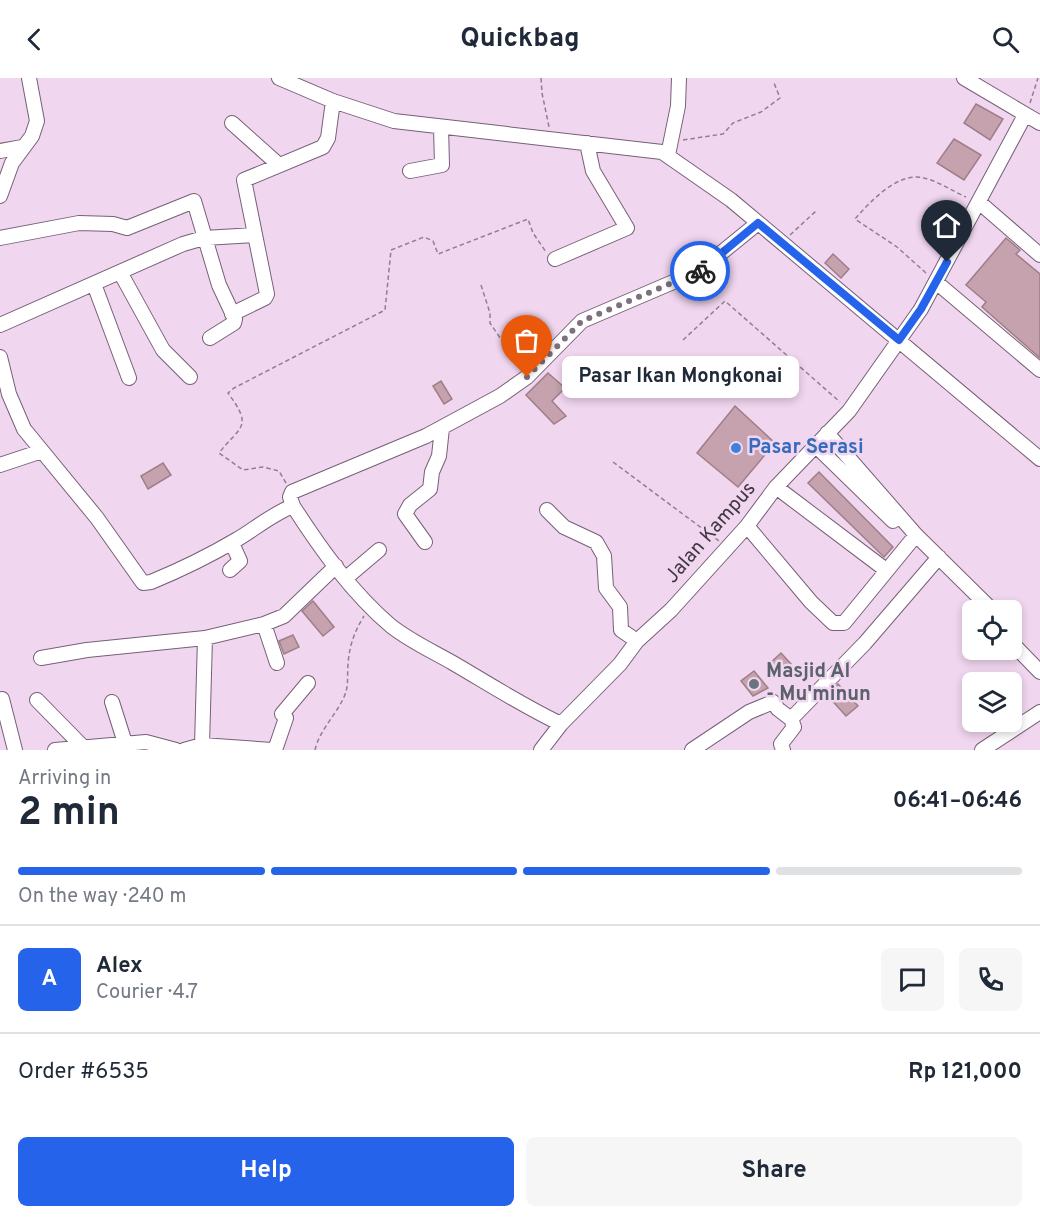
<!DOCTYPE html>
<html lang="en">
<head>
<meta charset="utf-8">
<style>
	body { margin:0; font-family:Overpass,sans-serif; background:#f6f6f7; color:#1f2937; height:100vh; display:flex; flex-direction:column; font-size:22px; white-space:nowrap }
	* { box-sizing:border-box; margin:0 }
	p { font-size:20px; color:#747a83 }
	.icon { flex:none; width:33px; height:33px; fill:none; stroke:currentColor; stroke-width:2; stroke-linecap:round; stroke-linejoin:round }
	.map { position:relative; height:672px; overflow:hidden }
	.side { display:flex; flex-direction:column; background:#fff; flex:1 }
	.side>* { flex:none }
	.controls { position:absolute; left:962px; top:522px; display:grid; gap:12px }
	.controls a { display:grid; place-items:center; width:60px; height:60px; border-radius:9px; background:#fff; box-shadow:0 3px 9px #0003; font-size:30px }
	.pin { position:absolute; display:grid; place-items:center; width:51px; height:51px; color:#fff; margin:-62px -26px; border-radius:50% 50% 50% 0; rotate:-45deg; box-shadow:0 0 6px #0007 }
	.pin .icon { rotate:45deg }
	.courier { position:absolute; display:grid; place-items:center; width:60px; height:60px; margin:-30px; border:4px solid #2563eb; border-radius:50%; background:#fff; color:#222; box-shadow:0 2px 8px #0007 }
	.bubble { position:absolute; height:42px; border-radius:9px; background:#fff; box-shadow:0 3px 9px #0003; font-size:20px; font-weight:700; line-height:42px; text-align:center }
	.headline em { font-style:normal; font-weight:700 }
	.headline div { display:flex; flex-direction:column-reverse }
	.headline { display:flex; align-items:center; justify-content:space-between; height:102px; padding:0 18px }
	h1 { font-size:39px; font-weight:700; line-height:45px }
	.bar { display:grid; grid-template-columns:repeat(4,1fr); gap:9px 6px; align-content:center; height:72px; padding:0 18px }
	.bar i { height:8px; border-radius:4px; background:#e0e1e3 }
	.bar .selected { background:#2563eb }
	.bar p { grid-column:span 4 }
	.line { display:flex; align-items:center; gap:15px; padding:0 18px; border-top:2px solid #e0e1e3 }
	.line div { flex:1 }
	.round { display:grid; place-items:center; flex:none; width:63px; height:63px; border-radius:9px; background:#f6f6f7 }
	.primary-button { display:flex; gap:12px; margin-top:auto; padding:12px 18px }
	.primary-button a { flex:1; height:69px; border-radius:9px; background:#2563eb; color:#fff; font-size:24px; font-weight:700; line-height:69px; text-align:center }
	.primary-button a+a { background:#f6f6f7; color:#1f2937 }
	header { display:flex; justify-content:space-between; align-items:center; height:78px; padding:0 18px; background:#fff; font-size:27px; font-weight:700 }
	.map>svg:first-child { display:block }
	.building { fill:#c5a2ad; stroke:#9f7e88; stroke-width:1.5 }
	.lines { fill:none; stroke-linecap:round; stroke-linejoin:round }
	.minor-casing { stroke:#766076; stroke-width:16 }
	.path { stroke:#917f90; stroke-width:1.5; stroke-dasharray:4.5 3; stroke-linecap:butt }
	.minor { stroke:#fff; stroke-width:14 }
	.done { stroke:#7f6f7f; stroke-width:6; stroke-dasharray:0 10.8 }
	.route { stroke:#2563eb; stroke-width:8 }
	.shop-dot { fill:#3f7fe0; stroke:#f0d6ef; stroke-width:2 }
	.worship-dot { fill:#6b7280; stroke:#f0d6ef; stroke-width:2 }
	.labels { text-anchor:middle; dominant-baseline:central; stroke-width:5; stroke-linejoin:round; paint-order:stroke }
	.shop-label { font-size:20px; font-weight:bold; fill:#366cbe; stroke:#f0d6ef; text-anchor:start }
	.street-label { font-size:20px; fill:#423842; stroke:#f0d6ef }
	.worship-label { font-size:20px; font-weight:bold; fill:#5b616d; stroke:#f0d6ef; text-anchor:start }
</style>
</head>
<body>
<header><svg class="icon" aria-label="back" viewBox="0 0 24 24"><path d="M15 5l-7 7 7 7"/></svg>Quickbag<svg class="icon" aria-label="search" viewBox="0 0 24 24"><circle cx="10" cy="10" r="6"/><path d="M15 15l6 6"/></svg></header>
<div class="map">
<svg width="1040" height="672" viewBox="0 0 1040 672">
	<rect width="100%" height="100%" fill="#f0d6ef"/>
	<path class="building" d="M976,26l27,15 -13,21 -26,-17z
		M954,61l27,16 -17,25 -27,-17z
		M1006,160l14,12 -4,4 24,20v84l-58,-51 4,-5 -20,-17z
		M833,176l16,15 -8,9 -16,-15z
		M548,295l17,15 -13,13 14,15 -12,8 -28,-29z
		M441,303l11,18 -8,5 -11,-18z
		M735,328l40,37 -37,44 -41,-34z
		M163,385l8,12 -23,14 -7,-13z
		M819,394l74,75 -9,10 -76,-74z
		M313,523l21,26 -11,9 -21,-25z
		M293,557l6,12 -15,7 -5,-13z
		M781,575l10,11 -14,12 -9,-11z
		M754,593l14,17 -15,8 -12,-15z
		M838,606l20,22 -12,10 -19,-21z"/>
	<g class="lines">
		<g class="minor-casing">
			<path id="minor" d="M279,0l54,23 61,20 268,31 69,48 309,259
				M964,0l76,45
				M232,45l47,42
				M0,73l22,-4
				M668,77l10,-49 1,-28
				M410,93l32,-6 -1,-38
				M0,118l12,-33 20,-27 5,-15 -8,-43
				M980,125l60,52
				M0,160l79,-15 34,1 14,4 67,-27 25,84 16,34 -1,4 -24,15
				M555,181l72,-31 -34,-57 -6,-28
				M120,194l43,78 27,27
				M936,204l104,88
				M94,206l35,94
				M232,236l33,-16 2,-4 -23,-114 79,-33 5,-9 5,-37
				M0,247l183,-81 21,-6 51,-3
				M0,279l9,37 15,35 73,89 46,65 8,-1c29,-12 58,-26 85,-42 19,-11 36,-26 57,-34
				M827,355l89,102 76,75
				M816,368l77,75
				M0,387l42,-14
				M776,409l110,83
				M547,432l17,17 32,15 8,14 2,32 14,19 1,23 16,11
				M747,448l64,76 22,21h11l72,-88
				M425,464l-20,-28 5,-9 20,-16 2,-17 7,-16 3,-28
				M230,492l10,-9 -8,-18
				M346,500l33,-28
				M264,546l13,39
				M1011,564l29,30
				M41,580l46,-8 118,-12 59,-14 20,-8 52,-50
				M2,621l13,51
				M37,622l46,47
				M112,624l13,41
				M561,646c-38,-18 -72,-40 -108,-61 -21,-12 -43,-22 -62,-37 -39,-33 -71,-78 -98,-120l-3,-9 2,-5 134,-56 74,-40 27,-19 55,-56 117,-50 59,-48
				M202,667l3,-107
				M55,672l91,-8 30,8
				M184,672l18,-5 70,5
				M275,672l11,-32 -4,-4 26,-31
				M541,672l20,-26 59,-60 17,-23 34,-31 76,-84 29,-39 73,-76 72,-102 104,-194
				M692,672l57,-38 24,-10 5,7 13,10 74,-76 74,-86
				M783,672l-2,-6 13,-17 -3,-8
				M982,672l58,-38"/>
		</g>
		<path class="path" d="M541,0l1,15 7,34
			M1030,25l8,-25
			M683,62l40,-6 10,-11 28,-11 19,-14 -6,-15
			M790,157l26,-24
			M926,195l-29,-26 -42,-28c15,-17 43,-48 69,-41 14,3 28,13 42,19
			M481,207l9,28v10l30,44
			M683,262l42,-39 115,101
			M613,384l106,79
			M286,405l-7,-12 -16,-4 -20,3 -24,-17c21,-27 35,-25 9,-60l6,-5 151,-78 6,-60 33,-13 9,4 5,13 90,-35 5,14 13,19
			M315,672c4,-19 21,-35 29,-53 5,-11 3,-20 4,-32 1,-18 6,-33 16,-49"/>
		<use href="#minor" class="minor"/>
	</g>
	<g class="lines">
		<path class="done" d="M527,299l55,-56 118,-50"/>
		<path class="route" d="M700,193l58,-48 141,117 22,-31 26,-47"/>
	</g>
	<circle class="shop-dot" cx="736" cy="370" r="6"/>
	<circle class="worship-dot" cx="754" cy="606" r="6"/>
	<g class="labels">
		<g class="shop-label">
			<text x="748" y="370">Pasar Serasi</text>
		</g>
		<g class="street-label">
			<text transform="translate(711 455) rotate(-49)">Jalan Kampus</text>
		</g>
		<g class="worship-label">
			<text x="766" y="594">Masjid Al<tspan x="766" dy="23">- Mu'minun</tspan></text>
		</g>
	</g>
</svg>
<div class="controls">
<a><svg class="icon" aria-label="locate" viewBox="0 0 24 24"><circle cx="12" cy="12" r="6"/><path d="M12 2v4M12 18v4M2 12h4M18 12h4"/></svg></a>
<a><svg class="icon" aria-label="layers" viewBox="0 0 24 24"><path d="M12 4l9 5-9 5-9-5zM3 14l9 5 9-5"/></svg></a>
</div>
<div class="pin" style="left:527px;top:299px;background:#ea580c"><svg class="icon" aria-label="bag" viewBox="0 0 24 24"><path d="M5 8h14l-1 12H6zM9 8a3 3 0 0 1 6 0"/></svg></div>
<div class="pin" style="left:947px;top:184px;background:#1f2937"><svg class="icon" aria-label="home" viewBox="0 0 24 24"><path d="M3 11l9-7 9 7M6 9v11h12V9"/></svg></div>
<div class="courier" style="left:700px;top:193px"><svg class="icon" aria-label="bike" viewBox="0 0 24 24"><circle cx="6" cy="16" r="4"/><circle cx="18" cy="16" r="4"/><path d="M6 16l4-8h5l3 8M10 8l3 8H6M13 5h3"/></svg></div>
<div class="bubble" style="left:562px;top:278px;width:237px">Pasar Ikan Mongkonai</div>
</div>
<section class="side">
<div class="headline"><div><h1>2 min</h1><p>Arriving in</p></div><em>06:41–06:46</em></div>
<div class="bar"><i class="selected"></i><i class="selected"></i><i class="selected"></i><i></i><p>On the way · 240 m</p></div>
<div class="line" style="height:108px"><b class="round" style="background:#2563eb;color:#fff">A</b><div><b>Alex</b><p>Courier · 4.7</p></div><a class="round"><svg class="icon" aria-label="chat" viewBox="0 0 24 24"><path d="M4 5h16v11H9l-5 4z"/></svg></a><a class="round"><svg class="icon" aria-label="phone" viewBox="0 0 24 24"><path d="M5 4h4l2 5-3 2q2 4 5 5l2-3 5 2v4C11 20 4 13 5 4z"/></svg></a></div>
<div class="line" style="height:78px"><div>Order #6535</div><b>Rp 121,000</b></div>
<div class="primary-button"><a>Help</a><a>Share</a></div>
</section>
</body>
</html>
